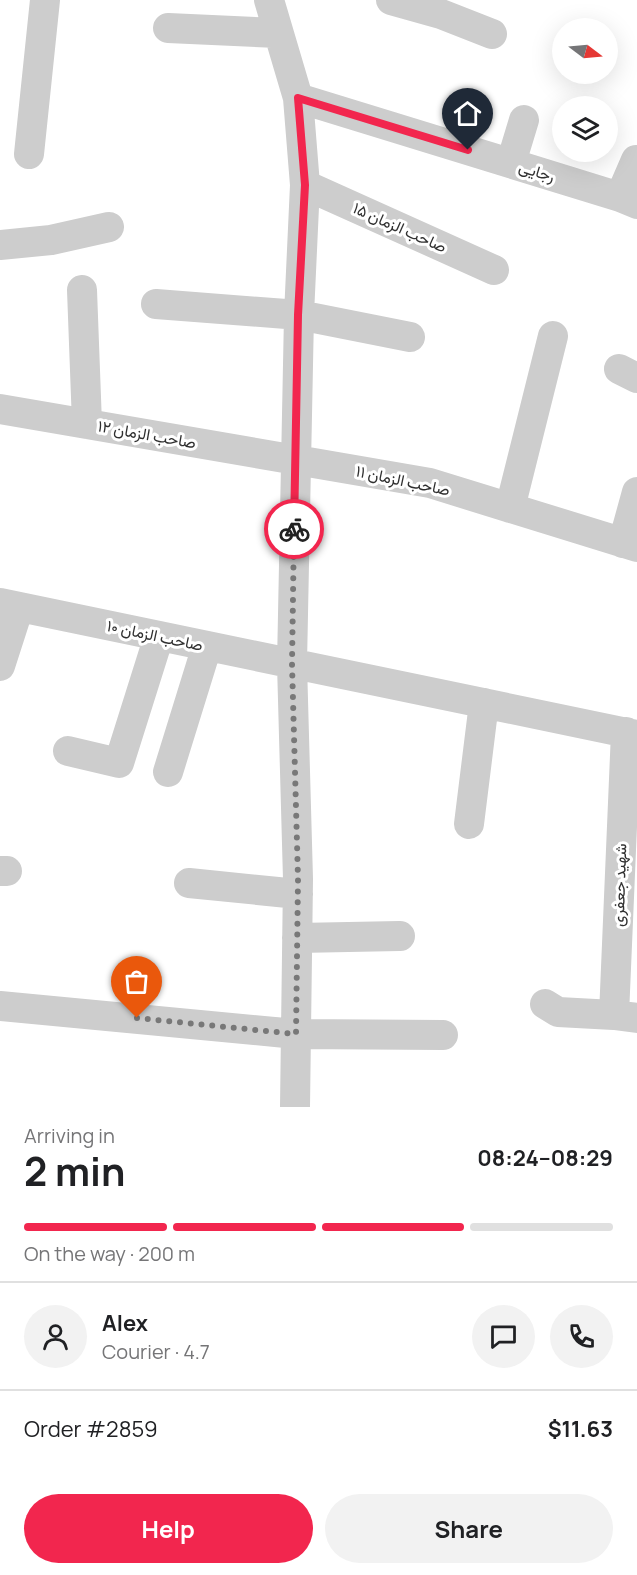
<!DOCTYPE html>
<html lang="en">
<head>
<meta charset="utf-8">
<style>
	body { margin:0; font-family:Manrope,Vazirmatn,sans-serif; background:#f2f2f2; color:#202124; height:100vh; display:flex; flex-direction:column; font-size:22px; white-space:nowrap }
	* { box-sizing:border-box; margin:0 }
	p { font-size:20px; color:#757577 }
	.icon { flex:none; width:33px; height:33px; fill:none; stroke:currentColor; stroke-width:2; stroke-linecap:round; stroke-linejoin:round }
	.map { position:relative; height:1107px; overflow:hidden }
	.panel { display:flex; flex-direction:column; background:#fff; flex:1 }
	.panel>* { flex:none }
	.needle { width:39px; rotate:106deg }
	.tools { position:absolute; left:552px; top:18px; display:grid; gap:12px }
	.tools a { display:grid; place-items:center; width:66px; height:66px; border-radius:50%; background:#fff; box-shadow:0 6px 24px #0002; font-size:30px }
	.pin { position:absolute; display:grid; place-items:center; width:51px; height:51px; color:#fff; margin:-62px -26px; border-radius:50% 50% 50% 0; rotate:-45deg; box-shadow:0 0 6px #0007 }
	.pin .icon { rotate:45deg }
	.courier { position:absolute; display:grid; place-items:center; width:60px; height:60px; margin:-30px; border:4px solid #f2264e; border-radius:50%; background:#fff; color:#222; box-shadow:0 2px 8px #0007 }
	.head em { font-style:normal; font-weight:700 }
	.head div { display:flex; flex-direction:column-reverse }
	.head { display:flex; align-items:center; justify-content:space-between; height:102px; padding:0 24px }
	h1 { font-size:39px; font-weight:700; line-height:45px }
	.bar { display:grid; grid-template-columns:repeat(4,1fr); gap:9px 6px; align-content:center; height:72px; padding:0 24px }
	.bar i { height:8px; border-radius:4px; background:#e0e0e0 }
	.bar .current { background:#f2264e }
	.bar p { grid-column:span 4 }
	.line { display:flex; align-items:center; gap:15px; padding:0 24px; border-top:2px solid #e0e0e0 }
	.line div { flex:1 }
	.round { display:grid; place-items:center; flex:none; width:63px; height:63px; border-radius:32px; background:#f2f2f2 }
	.action { display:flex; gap:12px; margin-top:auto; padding:12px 24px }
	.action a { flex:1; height:69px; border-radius:36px; background:#f2264e; color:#fff; font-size:24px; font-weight:700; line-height:69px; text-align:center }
	.action a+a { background:#f2f2f2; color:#202124 }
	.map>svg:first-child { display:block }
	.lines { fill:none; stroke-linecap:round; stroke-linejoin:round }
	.minor { stroke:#cdcdcd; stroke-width:30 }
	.done { stroke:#787878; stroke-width:6; stroke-dasharray:0 10.8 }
	.route { stroke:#f2264e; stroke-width:8 }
	.labels { text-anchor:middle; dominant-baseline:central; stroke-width:6; stroke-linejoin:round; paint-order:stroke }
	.street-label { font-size:16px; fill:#303030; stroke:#fff }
</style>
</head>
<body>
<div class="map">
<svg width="637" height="1107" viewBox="0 0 637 1107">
	<rect width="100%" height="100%" fill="#fff"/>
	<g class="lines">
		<path class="minor" d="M269,0l29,98 7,87 -6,130 -7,349 6,215 -3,228
			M391,0l50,14 51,20
			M168,28l110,5
			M298,98l322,99 17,7
			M29,154l16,-154
			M511,163l13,-43
			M305,185l189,85
			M620,197l16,-37
			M0,245l51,-5 58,-13
			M82,290l5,134
			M156,304l143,11 111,22
			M619,369l18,9
			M0,409l430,74 207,64
			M510,508l43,-172
			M623,543l14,-51
			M0,603l637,132
			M0,666l19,-59
			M626,732l-12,283 23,3
			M68,751l51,12 40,-127
			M168,772l39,-126
			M469,824l15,-121
			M0,871h7
			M189,883l109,11
			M297,938l103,-2
			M545,1004l13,8 56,3
			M0,1006l296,28 147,1"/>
	</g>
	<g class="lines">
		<path class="done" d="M137,1018l159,16 2,-155 -6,-215 2,-135"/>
		<path class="route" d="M294,529l4,-214 7,-130 -7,-87 170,52"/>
	</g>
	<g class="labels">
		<g class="street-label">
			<text transform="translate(537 171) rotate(17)">رجایی</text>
			<text transform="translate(400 227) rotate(24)">صاحب الزمان ۱۵</text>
			<text transform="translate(147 434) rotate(10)">صاحب الزمان ۱۲</text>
			<text transform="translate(403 480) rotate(12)">صاحب الزمان ۱۱</text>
			<text transform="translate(155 635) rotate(12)">صاحب الزمان ۱۰</text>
			<text transform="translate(619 885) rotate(-88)">شهید جعفری</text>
		</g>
	</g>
</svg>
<div class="tools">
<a><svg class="needle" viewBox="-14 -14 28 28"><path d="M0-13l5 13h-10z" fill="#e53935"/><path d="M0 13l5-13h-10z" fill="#757577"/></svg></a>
<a><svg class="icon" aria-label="layers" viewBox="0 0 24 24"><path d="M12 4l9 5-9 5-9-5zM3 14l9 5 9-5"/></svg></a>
</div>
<div class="pin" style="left:137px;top:1018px;background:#ea580c"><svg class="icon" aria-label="bag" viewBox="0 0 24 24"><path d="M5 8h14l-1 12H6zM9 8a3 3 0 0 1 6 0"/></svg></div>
<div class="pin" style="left:468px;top:150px;background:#1f2937"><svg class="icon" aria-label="home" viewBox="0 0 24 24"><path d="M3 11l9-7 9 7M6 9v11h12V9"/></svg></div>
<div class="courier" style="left:294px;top:529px"><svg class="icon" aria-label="bike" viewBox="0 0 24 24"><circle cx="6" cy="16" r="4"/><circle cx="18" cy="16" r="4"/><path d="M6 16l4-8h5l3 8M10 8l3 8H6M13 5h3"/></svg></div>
</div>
<section class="panel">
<div class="head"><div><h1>2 min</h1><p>Arriving in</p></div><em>08:24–08:29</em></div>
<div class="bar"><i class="current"></i><i class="current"></i><i class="current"></i><i></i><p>On the way · 200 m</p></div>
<div class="line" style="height:108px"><a class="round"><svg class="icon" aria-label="person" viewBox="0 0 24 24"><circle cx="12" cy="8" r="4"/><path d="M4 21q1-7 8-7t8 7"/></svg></a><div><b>Alex</b><p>Courier · 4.7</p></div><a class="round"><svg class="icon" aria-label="chat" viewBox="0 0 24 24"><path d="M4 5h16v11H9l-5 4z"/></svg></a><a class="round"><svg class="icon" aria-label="phone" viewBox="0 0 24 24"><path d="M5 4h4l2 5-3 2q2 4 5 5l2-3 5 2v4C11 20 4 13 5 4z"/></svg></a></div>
<div class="line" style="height:78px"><div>Order #2859</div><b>$11.63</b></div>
<div class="action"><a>Help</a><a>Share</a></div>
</section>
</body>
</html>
